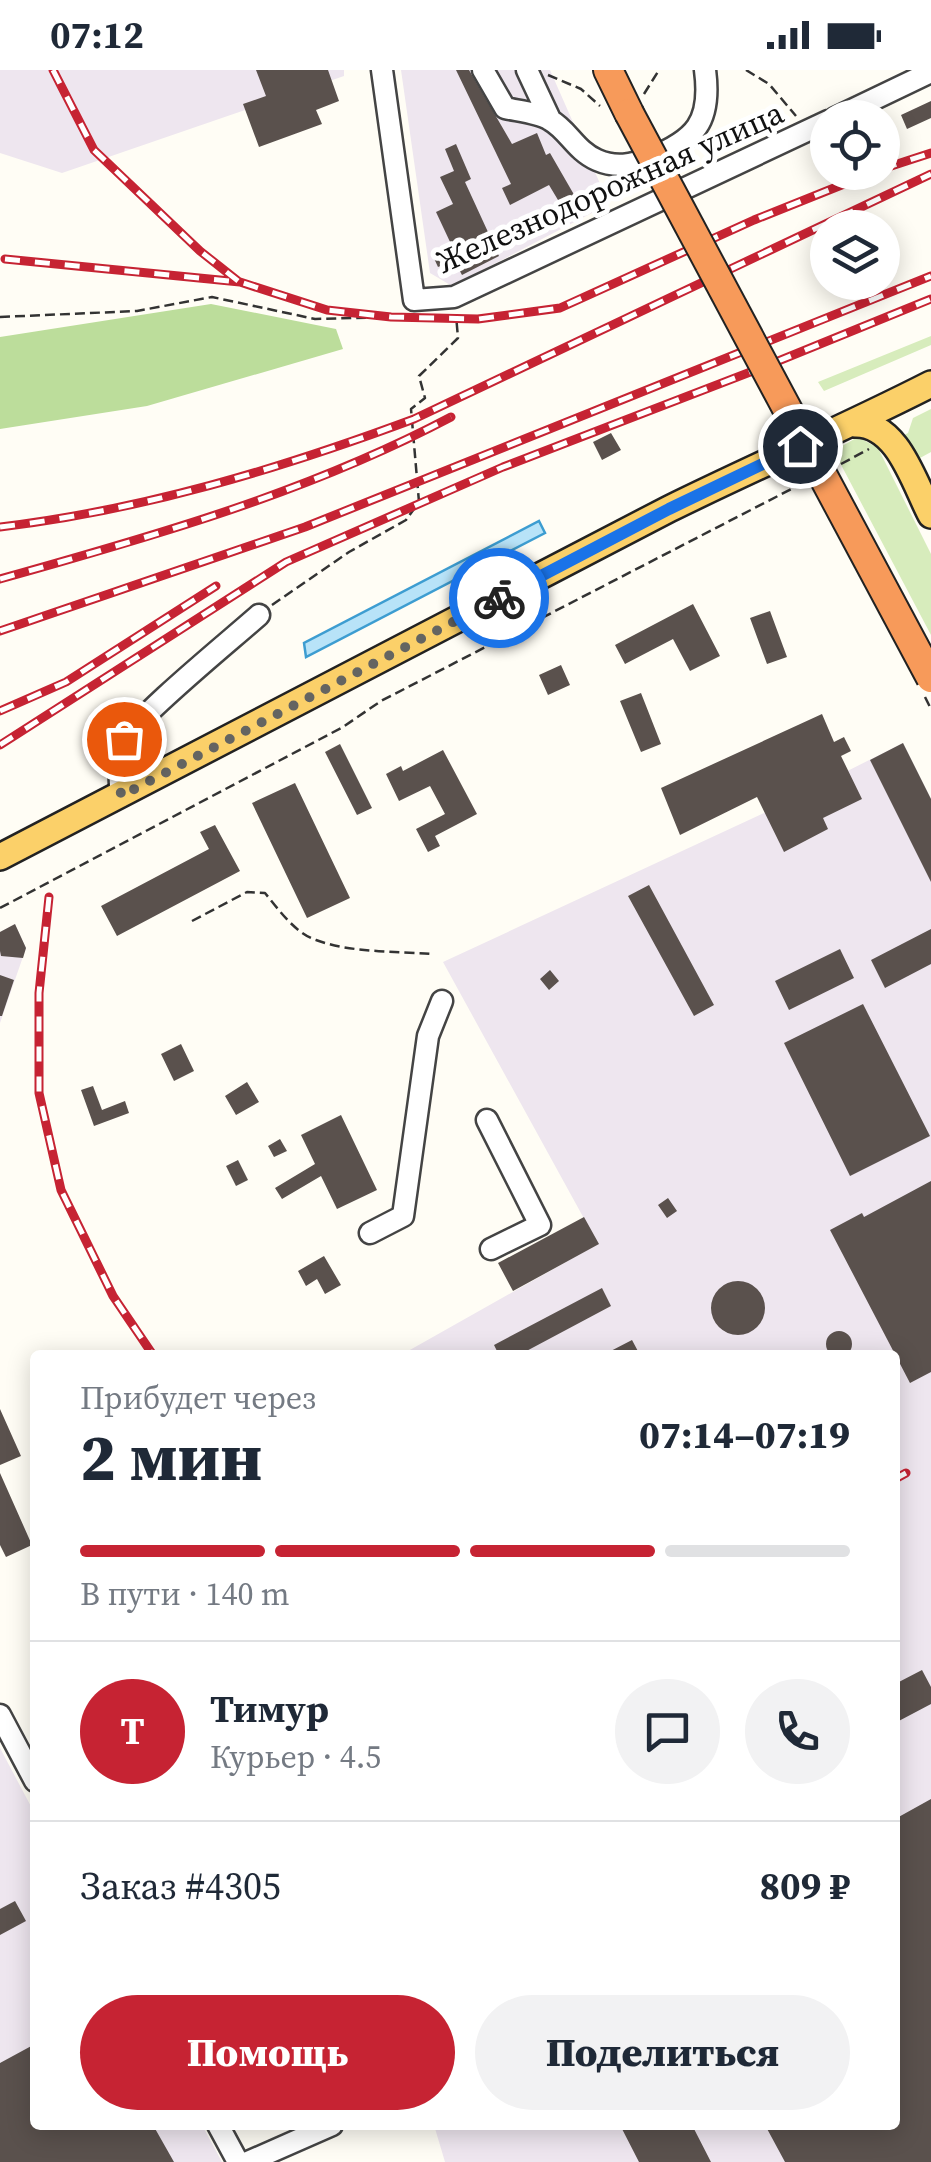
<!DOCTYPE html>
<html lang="ru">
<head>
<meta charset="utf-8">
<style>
	body { margin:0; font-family:"Source Serif 4",serif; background:#f2f2f3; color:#1f2937; height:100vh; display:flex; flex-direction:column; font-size:38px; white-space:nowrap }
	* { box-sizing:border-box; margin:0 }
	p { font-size:32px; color:#747a83 }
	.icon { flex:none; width:55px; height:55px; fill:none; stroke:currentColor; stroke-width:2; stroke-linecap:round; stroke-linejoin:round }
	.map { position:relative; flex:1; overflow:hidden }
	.panel { position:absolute; left:30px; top:1280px; width:870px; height:780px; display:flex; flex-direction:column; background:#fff; border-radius:10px; box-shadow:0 5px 25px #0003 }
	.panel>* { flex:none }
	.fabs { position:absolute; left:810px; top:30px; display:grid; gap:20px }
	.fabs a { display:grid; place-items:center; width:90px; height:90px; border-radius:50%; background:#fff; box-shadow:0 5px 25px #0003; font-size:50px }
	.pin { position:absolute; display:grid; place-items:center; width:85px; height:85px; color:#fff; margin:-42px; border:5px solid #fff; border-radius:50%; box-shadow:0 2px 10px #0007 }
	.courier { position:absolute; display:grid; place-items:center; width:100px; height:100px; margin:-50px; border:8px solid #1a73e8; border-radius:50%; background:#fff; color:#222; box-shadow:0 2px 12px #0007 }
	.headline em { font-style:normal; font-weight:800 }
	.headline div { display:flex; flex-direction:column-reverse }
	.headline { display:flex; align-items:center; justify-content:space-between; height:170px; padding:0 50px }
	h1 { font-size:65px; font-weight:800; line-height:75px }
	.bar { display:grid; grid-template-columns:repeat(4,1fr); gap:15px 10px; align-content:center; height:120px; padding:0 50px }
	.bar i { height:12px; border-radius:8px; background:#e0e1e3 }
	.bar .current { background:#c62333 }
	.bar p { grid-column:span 4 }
	.line { display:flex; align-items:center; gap:25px; padding:0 50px; border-top:2px solid #e0e1e3 }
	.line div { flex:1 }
	.round { display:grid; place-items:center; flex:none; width:105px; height:105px; border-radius:52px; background:#f2f2f3 }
	.button { display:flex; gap:20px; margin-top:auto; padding:20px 50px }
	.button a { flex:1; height:115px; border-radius:60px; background:#c62333; color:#fff; font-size:40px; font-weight:800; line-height:115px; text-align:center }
	.button a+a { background:#f2f2f3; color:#1f2937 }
	.status { display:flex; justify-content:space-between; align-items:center; height:70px; padding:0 50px; background:#fff; direction:ltr }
	.status svg { height:28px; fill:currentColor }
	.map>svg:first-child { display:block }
	.industrial { fill:#eee6ef }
	.green { fill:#d7ecbc }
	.forest { fill:#bcdd9b }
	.water { fill:#b8e3f8; stroke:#3d9dd1; stroke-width:2.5 }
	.building { fill:#5a514d }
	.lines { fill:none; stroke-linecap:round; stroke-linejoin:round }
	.minor-casing { stroke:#444; stroke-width:25 }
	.major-casing { stroke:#222; stroke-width:30 }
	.highway-casing { stroke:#222; stroke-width:32 }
	.path { stroke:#333; stroke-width:2.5; stroke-dasharray:10 5; stroke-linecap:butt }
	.minor { stroke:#fff; stroke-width:20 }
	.major { stroke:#fbd069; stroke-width:25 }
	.highway { stroke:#f79a5a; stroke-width:28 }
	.rail-casing { stroke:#c62333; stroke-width:9 }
	.rail { stroke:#fff; stroke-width:5; stroke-dasharray:15; stroke-linecap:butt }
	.highway-bridge-casing { stroke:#222; stroke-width:32; stroke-linecap:butt }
	.path-bridge { stroke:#333; stroke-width:2.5; stroke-dasharray:10 5; stroke-linecap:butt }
	.highway-bridge { stroke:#f79a5a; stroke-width:28 }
	.done { stroke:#646461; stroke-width:10; stroke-dasharray:0 18 }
	.route { stroke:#1a73e8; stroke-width:12 }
	.labels { text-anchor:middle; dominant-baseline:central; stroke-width:10; stroke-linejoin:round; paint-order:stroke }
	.street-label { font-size:32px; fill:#111; stroke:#fff }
</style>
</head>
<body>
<div class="status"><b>07:12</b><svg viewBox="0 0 49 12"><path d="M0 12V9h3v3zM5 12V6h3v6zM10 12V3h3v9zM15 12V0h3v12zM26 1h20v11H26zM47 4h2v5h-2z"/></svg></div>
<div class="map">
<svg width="931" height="2092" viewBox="0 0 931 2092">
	<rect width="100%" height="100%" fill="#fffdf5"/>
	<path class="industrial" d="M0,0h344v6l-282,97 -62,-20z
		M401,0h149l59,134 -157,82 -22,-13z
		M903,673l28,56v1363h-486l-11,-37h461v-770h-494l197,-111 -155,-282 321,-149z
		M15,854l11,24 -26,75v-91z
		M0,1678l35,66v311h167l20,37h-222z"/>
	<path class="green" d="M931,266v9l-107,46 -6,-9z
		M931,339v43l-22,12 -10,-26 9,-5 5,-15z
		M858,367l20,11 53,106v81l-93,-176 4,-13z"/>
	<path class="forest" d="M211,234l125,25 7,20 -196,57 -147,23v-92z"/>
	<path class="water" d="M539,451l6,12 -239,124 -2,-14z"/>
	<path class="building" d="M256,0h72l11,31 -23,9 6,14 -63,23 -16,-43 23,-8z
		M456,0h13l43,74 25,-11 9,22 4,-2 34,59 -14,8 -21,-35 -39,20 -8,-17 9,-4z
		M931,31v17l-24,11 -6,-14z
		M456,74l15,35 -6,3 34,74 -37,19 -8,-15 -16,7 -6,-13 19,-10 -15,-32 17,-8 -13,-27 14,-6 -9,-22z
		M611,363l10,17 -19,10 -9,-18z
		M693,534l27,52 -30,15 -17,-32 -48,25 -10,-19z
		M770,541l17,46 -20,7 -17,-46z
		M561,595l9,20 -22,10 -9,-20z
		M641,623l20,51 -20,8 -21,-51z
		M822,644l12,28 10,-5 7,14 -10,5 21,43 -39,19 5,11 -44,23 -27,-55 -77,38 -19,-47z
		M903,673l28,56v83l-61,-122z
		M340,674l32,64 -15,7 -32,-63z
		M443,680l34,64 -42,22 5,10 -12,6 -12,-23 29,-15 -15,-28 -31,15 -13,-27 15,-8 2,5z
		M295,713l55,115 -43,20 -55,-115z
		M215,755l25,46 -123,65 -16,-30 108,-57 -9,-17z
		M649,815l65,120 -20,11 -66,-120z
		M15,854l11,24 -3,10 -22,-2 -1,-5v-19z
		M931,859v35l-46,24 -14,-28z
		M840,879l14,29 -65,32 -14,-29z
		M550,900l9,11 -10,9 -9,-11z
		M0,905l14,5 -12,36h-2z
		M863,934l67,132 -80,40 -66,-133z
		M181,974l13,27 -20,10 -13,-27z
		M247,1012l12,20 -23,13 -11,-19z
		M93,1016l9,24 23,-9 4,12 -35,13 -13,-36z
		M341,1045l36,75 -40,19 -16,-33 -39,23 -7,-11 40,-24 -14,-29z
		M280,1069l7,12 -13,6 -6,-11z
		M238,1090l10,20 -12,6 -10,-20z
		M931,1111v191l-21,11 -80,-153 32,-17 2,4z
		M668,1128l9,13 -10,7 -9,-13z
		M584,1147l15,27 -86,47 -15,-28z
		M324,1186l17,29 -16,9 -8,-15 -11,7 -8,-15z
		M711 1238a27 27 0 1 1 54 0a27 27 0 1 1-54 0Z
		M602,1218l9,18 -92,49h-20l-5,-10z
		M826 1274a13 13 0 1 1 26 0a13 13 0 1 1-26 0Z
		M632,1270l8,15h-37z
		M0,1339l21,47 -21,9z
		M0,1403l32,72 -26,12 -6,-12z
		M922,1600l9,17v17l-36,19v-39z
		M931,1729v363h-146l-20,-37h130v-306z
		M15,1831l11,20 -26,14v-26z
		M35,1974v81h118l21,37h-174v-99z
		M620,2055h72l19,37h-72z"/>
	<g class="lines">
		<g class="minor-casing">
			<path id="minor" d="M382,0l32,230 40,-3 374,-176
				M483,0l22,38c13,3 34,5 45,12 18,10 26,31 47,40 18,8 35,5 53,-2 45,-18 62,-36 55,-88
				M527,0l23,49
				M835,48l96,-46
				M121,726c-2,-16 -2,-38 3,-54 7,-21 112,-106 135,-127
				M487,1050l53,105 -49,24
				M370,1163l33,-17 25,-180 14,-35
				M0,1645l35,66
				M218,2055l20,37
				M248,2092l84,-37"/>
		</g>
		<g class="major-casing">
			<path id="major" d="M855,354c43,-1 59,59 76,91
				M0,787l669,-348c87,-43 176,-81 262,-125"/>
		</g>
		<g class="highway-casing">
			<path id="highway" d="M608,0l21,43"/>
		</g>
		<path class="path" d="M746,0l23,14 27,32
			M548,5l33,14 19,17
			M644,24l15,-24
			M0,247l137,-6 75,-14 103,22 76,-2 7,-5
			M841,394l28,-15
			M272,535l77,-53 57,-32 13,-18 -8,-93 14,-11 -6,-22 39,-38 -2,-23
			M0,838l343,-181 38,-26 422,-218
			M192,851l55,-29 18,1c14,17 30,40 51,47 35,13 79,11 116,14"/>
		<use href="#minor" class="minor"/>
		<use href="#major" class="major"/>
		<use href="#highway" class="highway"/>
		<g class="rail-casing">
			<path id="rail" d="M53,0l41,80 106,101 38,30
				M882,99l49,-16
				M5,189l235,23 87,28 64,7 87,2 82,-11 194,-88 120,-48
				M0,457c143,-17 279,-58 414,-108l517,-245
				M0,509c154,-43 309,-87 451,-162
				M0,561l305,-104 626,-251
				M0,641l66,-29 150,-96
				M0,675l286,-183 217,-95 263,-101 165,-67
				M49,827l-10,96v100l22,97 52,106 40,59
				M895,1409l11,-6"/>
		</g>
		<use href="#rail" class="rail"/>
		<g class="highway-bridge-casing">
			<path id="highway-bridge" d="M629,43l302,565"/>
		</g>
		<path class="path-bridge" d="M925,627l6,12"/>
		<use href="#highway-bridge" class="highway-bridge"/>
	</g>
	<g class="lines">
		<path class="done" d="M124,669l-4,41 1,16 378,-198"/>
		<path class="route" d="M499,528l170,-89 131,-63"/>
	</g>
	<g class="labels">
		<g class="street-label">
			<text transform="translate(610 117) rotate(-24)">Железнодорожная улица</text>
		</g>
	</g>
</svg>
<div class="fabs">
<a><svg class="icon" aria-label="locate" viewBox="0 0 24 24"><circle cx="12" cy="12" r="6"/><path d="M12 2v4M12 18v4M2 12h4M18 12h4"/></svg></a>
<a><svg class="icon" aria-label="layers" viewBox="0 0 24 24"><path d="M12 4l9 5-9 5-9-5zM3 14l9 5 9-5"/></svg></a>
</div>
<div class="pin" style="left:124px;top:669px;background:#ea580c"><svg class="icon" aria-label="bag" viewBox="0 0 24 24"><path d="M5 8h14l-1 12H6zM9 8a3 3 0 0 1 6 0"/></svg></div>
<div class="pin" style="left:800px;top:376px;background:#1f2937"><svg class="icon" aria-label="home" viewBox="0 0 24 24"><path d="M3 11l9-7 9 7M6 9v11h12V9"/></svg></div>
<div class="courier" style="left:499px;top:528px"><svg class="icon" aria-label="bike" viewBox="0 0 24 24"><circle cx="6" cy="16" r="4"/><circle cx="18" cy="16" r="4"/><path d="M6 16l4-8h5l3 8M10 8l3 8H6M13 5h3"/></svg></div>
<section class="panel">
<div class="headline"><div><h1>2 мин</h1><p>Прибудет через</p></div><em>07:14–07:19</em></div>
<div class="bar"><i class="current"></i><i class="current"></i><i class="current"></i><i></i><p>В пути · 140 m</p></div>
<div class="line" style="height:180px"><b class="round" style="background:#c62333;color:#fff">Т</b><div><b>Тимур</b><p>Курьер · 4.5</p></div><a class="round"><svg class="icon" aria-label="chat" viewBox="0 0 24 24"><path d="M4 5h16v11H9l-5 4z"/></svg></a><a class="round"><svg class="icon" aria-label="phone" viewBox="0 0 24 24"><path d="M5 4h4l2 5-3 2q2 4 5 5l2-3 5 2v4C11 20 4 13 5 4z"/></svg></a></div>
<div class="line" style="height:130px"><div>Заказ #4305</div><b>809 ₽</b></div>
<div class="button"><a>Помощь</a><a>Поделиться</a></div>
</section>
</div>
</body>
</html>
